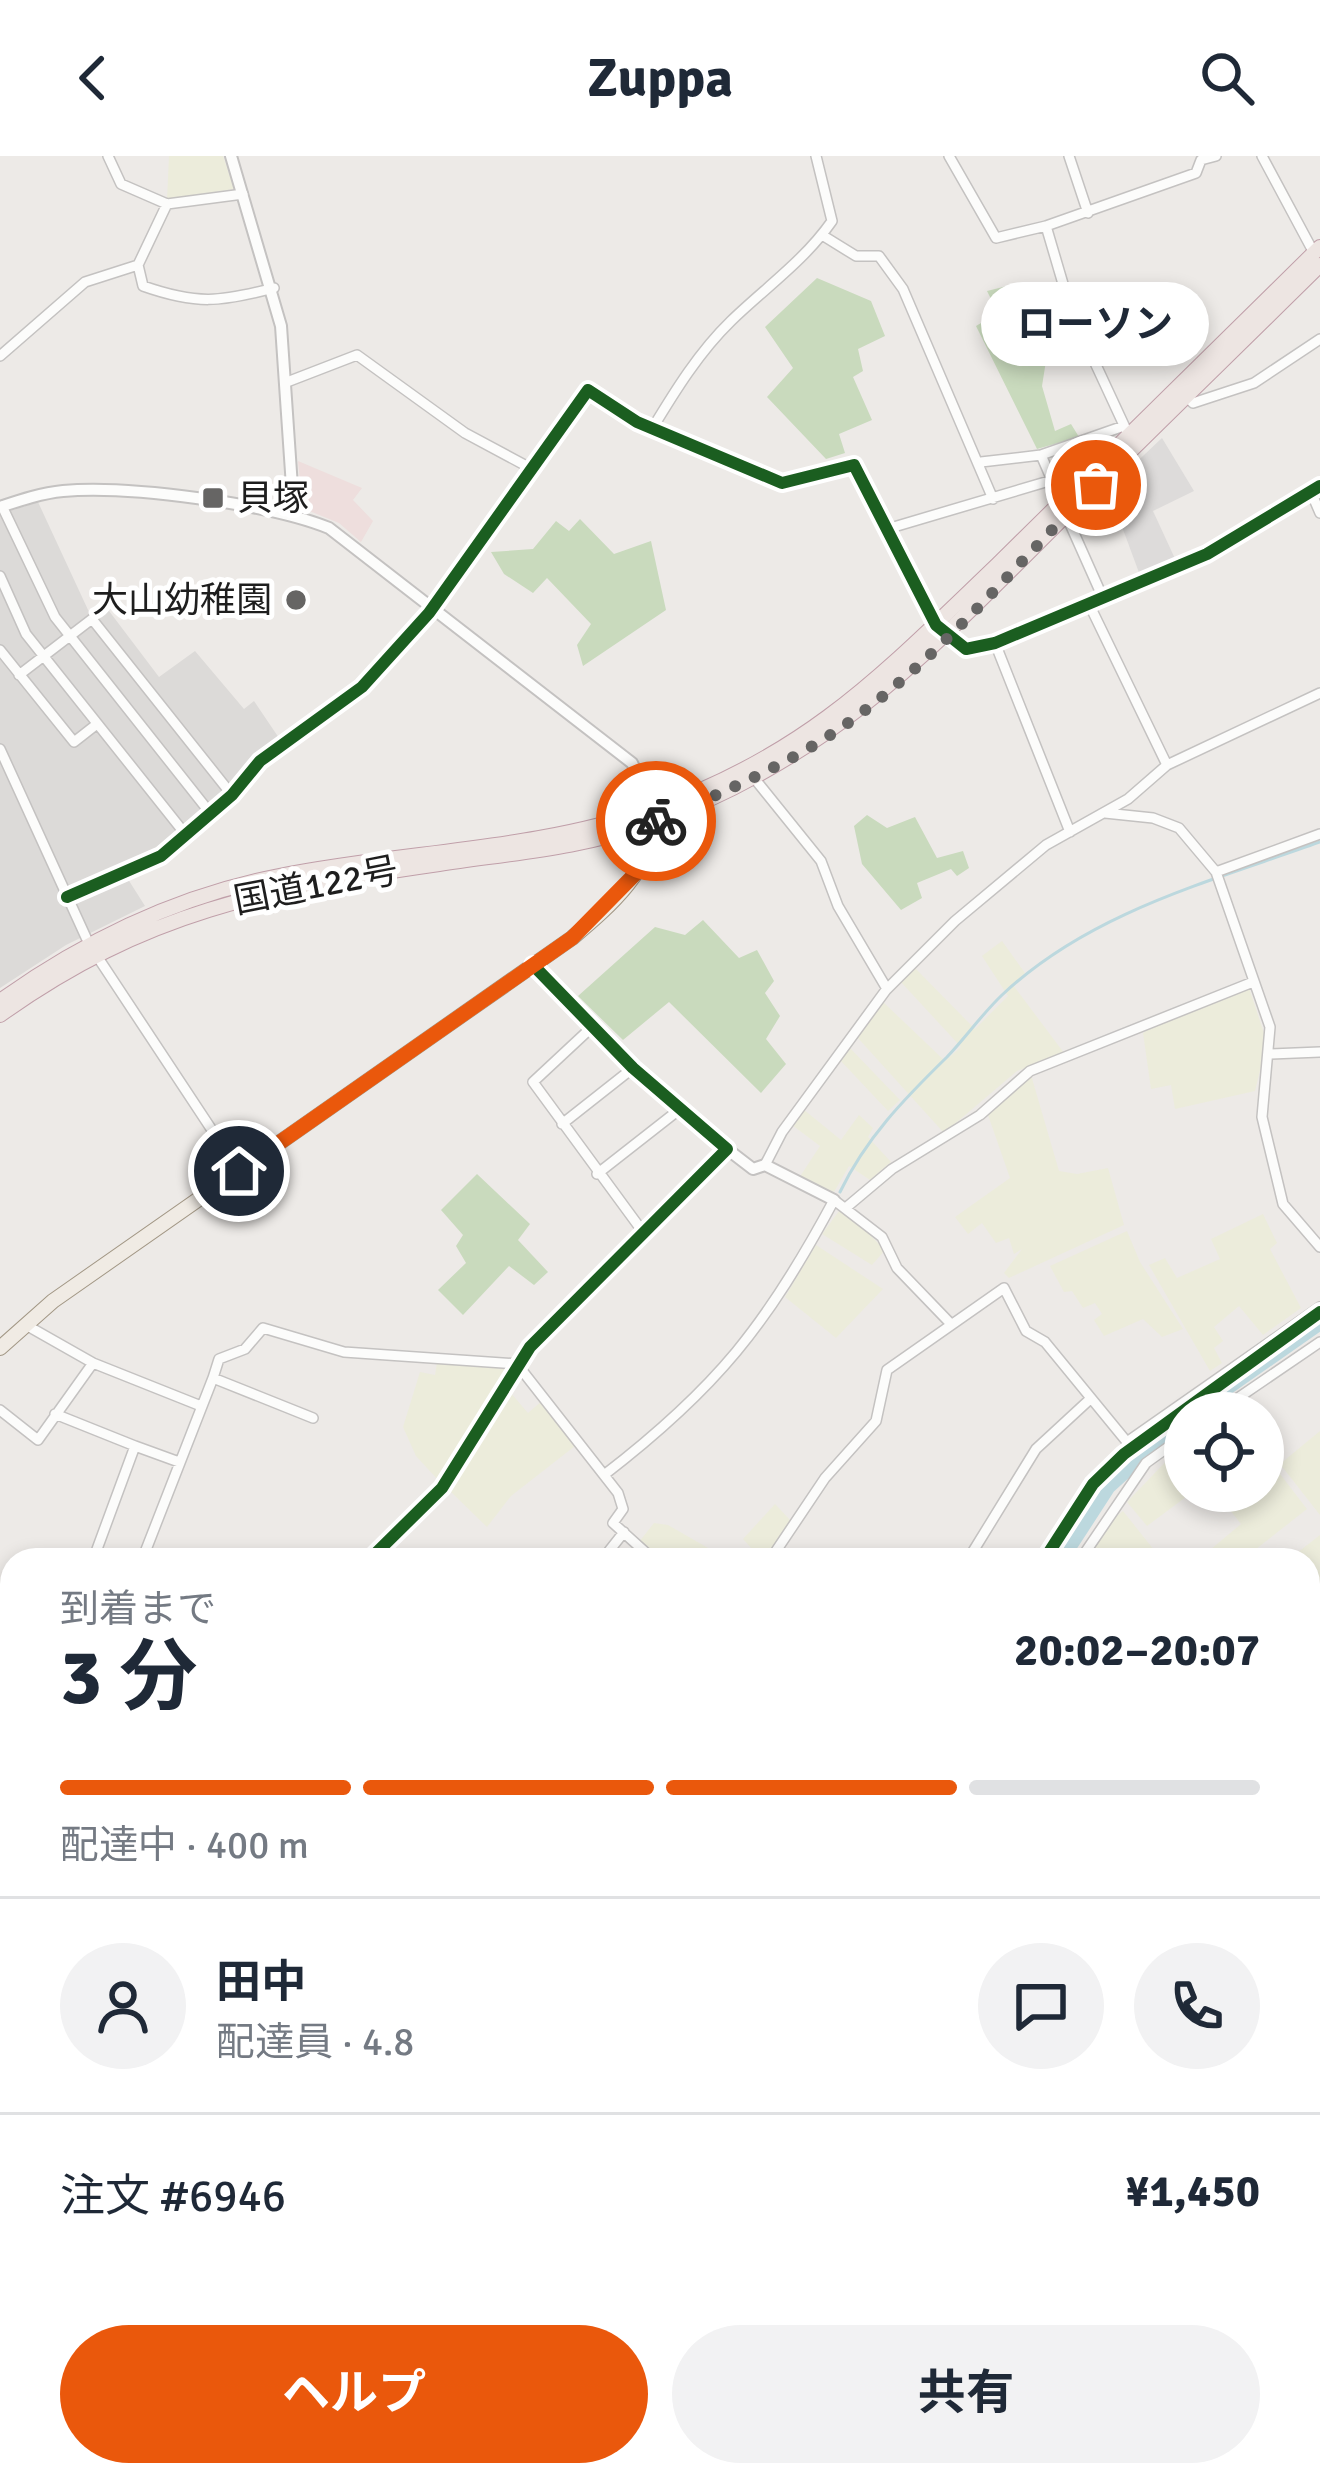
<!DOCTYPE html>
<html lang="ja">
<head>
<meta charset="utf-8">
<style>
	body { margin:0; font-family:Signika,"Noto Sans JP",sans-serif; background:#f2f2f3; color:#1f2937; height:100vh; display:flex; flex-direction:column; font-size:45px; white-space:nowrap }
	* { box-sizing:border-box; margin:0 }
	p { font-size:39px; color:#747a83 }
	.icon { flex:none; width:66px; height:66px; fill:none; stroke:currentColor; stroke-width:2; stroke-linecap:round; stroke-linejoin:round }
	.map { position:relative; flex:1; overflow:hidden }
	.side { position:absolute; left:0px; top:1392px; width:1320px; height:939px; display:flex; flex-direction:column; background:#fff; border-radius:36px 36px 0 0; box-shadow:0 6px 18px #0003 }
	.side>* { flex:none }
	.tools { position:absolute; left:1164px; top:1236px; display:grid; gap:24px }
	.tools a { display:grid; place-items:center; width:120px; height:120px; border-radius:50%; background:#fff; box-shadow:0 6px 18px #0003; font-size:60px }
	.pin { position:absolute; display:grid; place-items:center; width:102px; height:102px; color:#fff; margin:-51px; border:6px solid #fff; border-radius:50%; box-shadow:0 3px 12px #0007 }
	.courier { position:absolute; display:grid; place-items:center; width:120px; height:120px; margin:-60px; border:9px solid #ea580c; border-radius:50%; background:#fff; color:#222; box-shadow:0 3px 15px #0007 }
	.bubble { position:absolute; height:84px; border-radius:42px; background:#fff; box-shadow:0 6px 18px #0003; font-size:39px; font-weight:700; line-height:84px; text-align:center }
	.head em { font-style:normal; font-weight:700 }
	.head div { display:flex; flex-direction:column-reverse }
	.head { display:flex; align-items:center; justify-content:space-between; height:204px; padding:0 60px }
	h1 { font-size:78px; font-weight:700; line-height:90px }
	.bar { display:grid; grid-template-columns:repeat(4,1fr); gap:18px 12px; align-content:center; height:144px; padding:0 60px }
	.bar i { height:15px; border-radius:9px; background:#e0e1e3 }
	.bar .selected { background:#ea580c }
	.bar p { grid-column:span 4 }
	.line { display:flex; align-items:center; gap:30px; padding:0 60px; border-top:3px solid #e0e1e3 }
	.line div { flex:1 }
	.round { display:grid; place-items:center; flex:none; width:126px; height:126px; border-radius:63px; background:#f2f2f3 }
	.cta { display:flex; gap:24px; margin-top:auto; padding:24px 60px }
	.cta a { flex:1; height:138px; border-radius:72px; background:#ea580c; color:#fff; font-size:48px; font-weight:700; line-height:138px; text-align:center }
	.cta a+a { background:#f2f2f3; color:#1f2937 }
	header { display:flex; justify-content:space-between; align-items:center; height:156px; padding:0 60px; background:#fff; font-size:54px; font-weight:700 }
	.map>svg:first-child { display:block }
	.residential { fill:#dcdad8 }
	.commercial { fill:#eededd }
	.farmland { fill:#ececdb }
	.grass { fill:#dae8c7 }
	.forest { fill:#c9dabd }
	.parking { fill:#dddbda }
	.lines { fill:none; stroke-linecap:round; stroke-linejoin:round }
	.stream { stroke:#bcd8de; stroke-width:3 }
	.river { stroke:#bcd8de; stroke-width:16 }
	.minor-casing { stroke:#c4c2c1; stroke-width:12 }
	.tertiary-casing { stroke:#c4c2c1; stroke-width:14 }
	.primary-casing { stroke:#a29785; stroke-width:16 }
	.trunk-casing { stroke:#c09fa9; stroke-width:16 }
	.minor { stroke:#fcfcfb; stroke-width:9 }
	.tertiary { stroke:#fcfcfb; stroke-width:10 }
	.primary { stroke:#f0ebe4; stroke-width:14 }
	.trunk { stroke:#ede5e2; stroke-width:14 }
	.cycleway-casing { stroke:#fff; stroke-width:20 }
	.cycleway { stroke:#1b5e20; stroke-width:12 }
	.done { stroke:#666564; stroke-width:12; stroke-dasharray:0 21.6 }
	.route { stroke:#ea580c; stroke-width:15 }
	.poi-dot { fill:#666564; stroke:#fff; stroke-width:4.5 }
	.labels { text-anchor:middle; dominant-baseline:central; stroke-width:10; stroke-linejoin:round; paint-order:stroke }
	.poi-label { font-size:36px; fill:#1e1e1e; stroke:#fff; text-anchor:start }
	.street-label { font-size:36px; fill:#1e1e1e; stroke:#fff }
</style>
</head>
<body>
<header><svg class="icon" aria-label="back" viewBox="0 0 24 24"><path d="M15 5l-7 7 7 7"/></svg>Zuppa<svg class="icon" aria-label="search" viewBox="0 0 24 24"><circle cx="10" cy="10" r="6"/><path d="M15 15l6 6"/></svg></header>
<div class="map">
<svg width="1320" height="2330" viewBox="0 0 1320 2330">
	<rect width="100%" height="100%" fill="#edeae7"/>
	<path class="residential" d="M38,346l51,110 14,-9 56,74 36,-26 49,58 10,-8 27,40 -119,116 -36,19 19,30 -79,39 -66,43v-474z"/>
	<path class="commercial" d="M298,305l64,27 -9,12 20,21 -12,21 -22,-19 -32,-13 -5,-8z"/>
	<path class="farmland" d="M169,0h54l11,33 -67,11z
		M1002,785l23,32 -12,12 51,68 -47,18 -73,62 -87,-96 25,-36 63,60 16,-14 -61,-66 13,-15 62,63 33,-33 -26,-40z
		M1249,832l18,54 -12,49 -80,18 -4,-24 -20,4 -8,-56 27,-17z
		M849,891l51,53 -12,11 -49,-52z
		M1031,919l28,96 18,3 31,-6 16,57 -115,53 -5,-5 18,-24 -8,5 -5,-16 -13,5 -14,-20 -14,11 -13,-17 55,-39 -22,-63z
		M803,953l38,31 18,-25 14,13 -5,9 23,25 -21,18 -21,-14 -15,26 -35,-14 21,-32 -28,-21z
		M842,1051l43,43 -13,15 -50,-31z
		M1263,1058l14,29 -7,6 31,59 -38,27 -24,-29 -25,21 9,14 -9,7 8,15 -12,8 -61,-106 16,-7 12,20 43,-19 -9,-20z
		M1127,1075l13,31 43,67 -21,8 -19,-18 -39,17 -10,-16 8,-6 -7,-11 -12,5 -11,-17 -8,1 -14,-26z
		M816,1089l67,44 -47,49 -51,-41z
		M437,1207l71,3 -69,115 -23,-25 -13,-29 17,-55 15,3z
		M510,1236l18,21 14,-12 33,45 -64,50 -24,31 -37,-36z
		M1320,1275v84l-40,-51z
		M1263,1296l44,57 -65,51h-44l43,-36 -26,-33h48z
		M1174,1297l11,13v25h9l-47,35 -20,-24z
		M775,1348l16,17 -11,24 -18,15 -19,-21z
		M1123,1355l39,49h-76l23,-38z
		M654,1367l14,2 61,35h-69l-21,-18z
		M1320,1379v129l-12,22v-126h-20z
		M1308,2053l12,4v153l-12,-4z
		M1308,2221l12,5v104h-75l5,-11h58z
		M116,2319h88l-5,11h-88z
		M342,2319h85l2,11h-87z
		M438,2319h131v11h-129z
		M625,2319h137l-4,11h-100z
		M781,2319h281l-4,11h-281z"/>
	<path class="grass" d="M12,2101v178l-12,44v-214z"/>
	<path class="forest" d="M817,122l54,23 14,35 -27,13 5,22 -10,6 19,43 -33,14 6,19 -19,6 -59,-62 26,-29 -28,-41z
		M1007,130l10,33 50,-4 8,15 -26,12 -7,44 13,45 16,-7 8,13 -42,12 -61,-123 22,-13 -11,-22z
		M580,363l34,35 37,-13 15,69 -83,56 -6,-21 14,-21 -44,-46 -14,15 -29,-19 -13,-22 42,-3 23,-28 13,10z
		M867,659l20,13 28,-11 22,41 26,-7 6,17 -12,8 -6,-7 -34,14 5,15 -21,12 -39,-46 -8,-38z
		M703,764l36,38 18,-8 17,31 -9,12 15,23 -14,23 20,25 -25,29 -92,-91 -46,38 -45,-44 77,-69 30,8z
		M477,1018l53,50 -12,16 30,32 -14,13 -25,-19 -46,49 -25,-25 28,-27 -10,-17 7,-11 -22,-25z"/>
	<path class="parking" d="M1162,282l32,53 -41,20 24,52 -36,15 -33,-89z"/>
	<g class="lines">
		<path class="stream" d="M840,1036c26,-54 64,-93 107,-135 19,-20 35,-43 55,-62 88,-83 207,-113 318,-153
			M1308,1536l6,-4
			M770,2330l3,-11
			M1064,2330l4,-11"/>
		<path class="river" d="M1190,1257l130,-91
			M1060,1404l48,-74 77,-70
			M98,2330l4,-11"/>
		<g class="minor-casing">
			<path id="minor" d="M108,0l13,28 46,20
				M949,0l47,82 50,-12
				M1069,0l19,57
				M1262,0l52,97
				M822,79l34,21h23l24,33 90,210
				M138,109l5,21c54,19 77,16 131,2
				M0,200l85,-74 53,-17 29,-61 76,-10
				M287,226l70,-27 108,78 69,37
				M1186,240l7,7 61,-20 66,-44
				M652,273c23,-38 47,-77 79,-108 34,-33 73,-60 101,-100l-16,-65
				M1129,280l-58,-125 -25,-85 150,-53 5,-13 15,-4
				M981,306l60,-7
				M1311,336l9,21
				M1062,347l-21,-48 80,-28
				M2,350l53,111 156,197
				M1066,359l37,83
				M887,373l162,-48
				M0,420l26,58 160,201
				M1089,448l78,161
				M995,487l75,189
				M0,494l74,92 23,-18
				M19,519l73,-56 140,176
				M0,593l89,195 150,227
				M754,622l67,83 17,45 49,83
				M1105,657l48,5 26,10 37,44 54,155 -8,90 21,87 37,43
				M1216,716l104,-38
				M67,741l94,-41 71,-61 28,-34 102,-74 67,-74 159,-223 49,32 145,61 72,-18 82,160
				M592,871l-59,55 110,150
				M1271,898l49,-2
				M562,968l71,-56
				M765,1009l17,-33 104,-142 69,-69 91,-76 82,-46 39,-34 153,-72
				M597,1018l83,-65
				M848,1050l44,-37 88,-54 50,-44 223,-89
				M26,1169l67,38 108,43
				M213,1222l6,-19 26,-10 18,-21 81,24 173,12 101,129 5,16 -10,14 41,37
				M0,1254l38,30 55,-77
				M1216,1257l104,-71
				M55,1258l80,32 -42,114
				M135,1290l44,16
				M604,1319c113,-87 163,-150 230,-275l48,37 15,31 53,55
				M609,1395l15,-19
				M142,1404l71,-182 100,40
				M770,1404l55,-82 51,-57 11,-51 117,-82 22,43 19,11 82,100 193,-135
				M978,1404l-6,-7 64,-104 52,-48
				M1080,1404l66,-97 39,-28
				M0,1825l12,-4
				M1308,1880l12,3
				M0,1913h12
				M0,2008h12
				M1308,2010l12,-98
				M278,2319l56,10
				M66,2330l5,-11
				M208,2330l6,-11
				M763,2330l4,-11
				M1238,2330l6,-11"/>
		</g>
		<g class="tertiary-casing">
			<path id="tertiary" d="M231,0l50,170 13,190
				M0,351c21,-7 42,-14 63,-16 65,-6 207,13 266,37l303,235 22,45
				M942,474l24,19 29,-6 212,-89 113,-68
				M727,993l26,20 12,-4 69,35
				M369,1404l73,-72 88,-141 197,-198 -94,-81 -100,-103
				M432,2319l2,11"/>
		</g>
		<g class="primary-casing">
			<path id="primary" d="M0,1192l53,-47 519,-363c37,-31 84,-71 83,-124"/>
		</g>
		<g class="trunk-casing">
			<path id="trunk" d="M0,845c84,-60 177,-105 279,-125 123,-25 255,-25 374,-67 155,-55 229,-134 344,-244 108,-105 215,-213 323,-318
				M0,859c146,-104 265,-126 439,-151 72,-11 144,-16 213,-41 185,-68 281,-176 416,-310 83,-83 168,-165 252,-248"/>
		</g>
		<use href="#minor" class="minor"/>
		<use href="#tertiary" class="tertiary"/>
		<use href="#primary" class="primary"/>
		<use href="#trunk" class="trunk"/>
		<g class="cycleway-casing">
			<path id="cycleway" d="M67,741l94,-41 71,-61 28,-34 102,-74 67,-74 159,-223 49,32 145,61 72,-18 82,160 30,24 29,-6 212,-89 113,-68
				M369,1404l73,-72 88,-141 197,-198 -94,-81 -100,-103
				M1044,1404l49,-76 31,-30 196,-142"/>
		</g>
		<use href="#cycleway" class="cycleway"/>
	</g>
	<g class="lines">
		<path class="done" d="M656,665c57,-24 112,-48 165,-80 105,-66 188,-170 275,-256"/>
		<path class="route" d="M239,1015l333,-233 67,-68 17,-49"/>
	</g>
	<g class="poi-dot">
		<rect x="201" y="330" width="24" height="24" rx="6"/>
		<circle cx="296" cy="444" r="12"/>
	</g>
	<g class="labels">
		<g class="poi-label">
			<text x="237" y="342">貝塚</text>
			<text x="272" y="444" text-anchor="end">大山幼稚園</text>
		</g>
		<g class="street-label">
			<text transform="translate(316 730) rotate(-11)">国道122号</text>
		</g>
	</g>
</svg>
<div class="tools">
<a><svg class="icon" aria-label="locate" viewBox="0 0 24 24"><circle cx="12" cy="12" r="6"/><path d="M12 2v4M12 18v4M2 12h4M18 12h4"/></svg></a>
</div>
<div class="pin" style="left:1096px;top:329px;background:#ea580c"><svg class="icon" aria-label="bag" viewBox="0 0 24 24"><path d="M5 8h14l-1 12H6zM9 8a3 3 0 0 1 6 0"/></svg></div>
<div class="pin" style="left:239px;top:1015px;background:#1f2937"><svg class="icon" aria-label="home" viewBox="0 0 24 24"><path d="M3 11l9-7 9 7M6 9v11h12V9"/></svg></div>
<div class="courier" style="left:656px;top:665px"><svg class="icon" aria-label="bike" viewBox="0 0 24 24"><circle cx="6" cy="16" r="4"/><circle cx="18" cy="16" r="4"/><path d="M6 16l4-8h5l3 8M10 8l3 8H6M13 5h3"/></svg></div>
<div class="bubble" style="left:981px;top:126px;width:228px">ローソン</div>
<section class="side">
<div class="head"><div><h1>3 分</h1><p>到着まで</p></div><em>20:02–20:07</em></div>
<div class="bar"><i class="selected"></i><i class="selected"></i><i class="selected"></i><i></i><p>配達中 · 400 m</p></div>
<div class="line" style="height:216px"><a class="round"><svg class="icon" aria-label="person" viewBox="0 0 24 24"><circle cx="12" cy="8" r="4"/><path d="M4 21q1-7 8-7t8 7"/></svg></a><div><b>田中</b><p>配達員 · 4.8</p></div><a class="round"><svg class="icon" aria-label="chat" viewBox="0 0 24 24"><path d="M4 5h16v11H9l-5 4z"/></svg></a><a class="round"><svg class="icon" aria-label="phone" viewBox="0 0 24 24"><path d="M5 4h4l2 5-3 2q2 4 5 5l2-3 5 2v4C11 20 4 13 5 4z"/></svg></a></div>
<div class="line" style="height:156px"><div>注文 #6946</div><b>¥1,450</b></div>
<div class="cta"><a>ヘルプ</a><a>共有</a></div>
</section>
</div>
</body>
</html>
